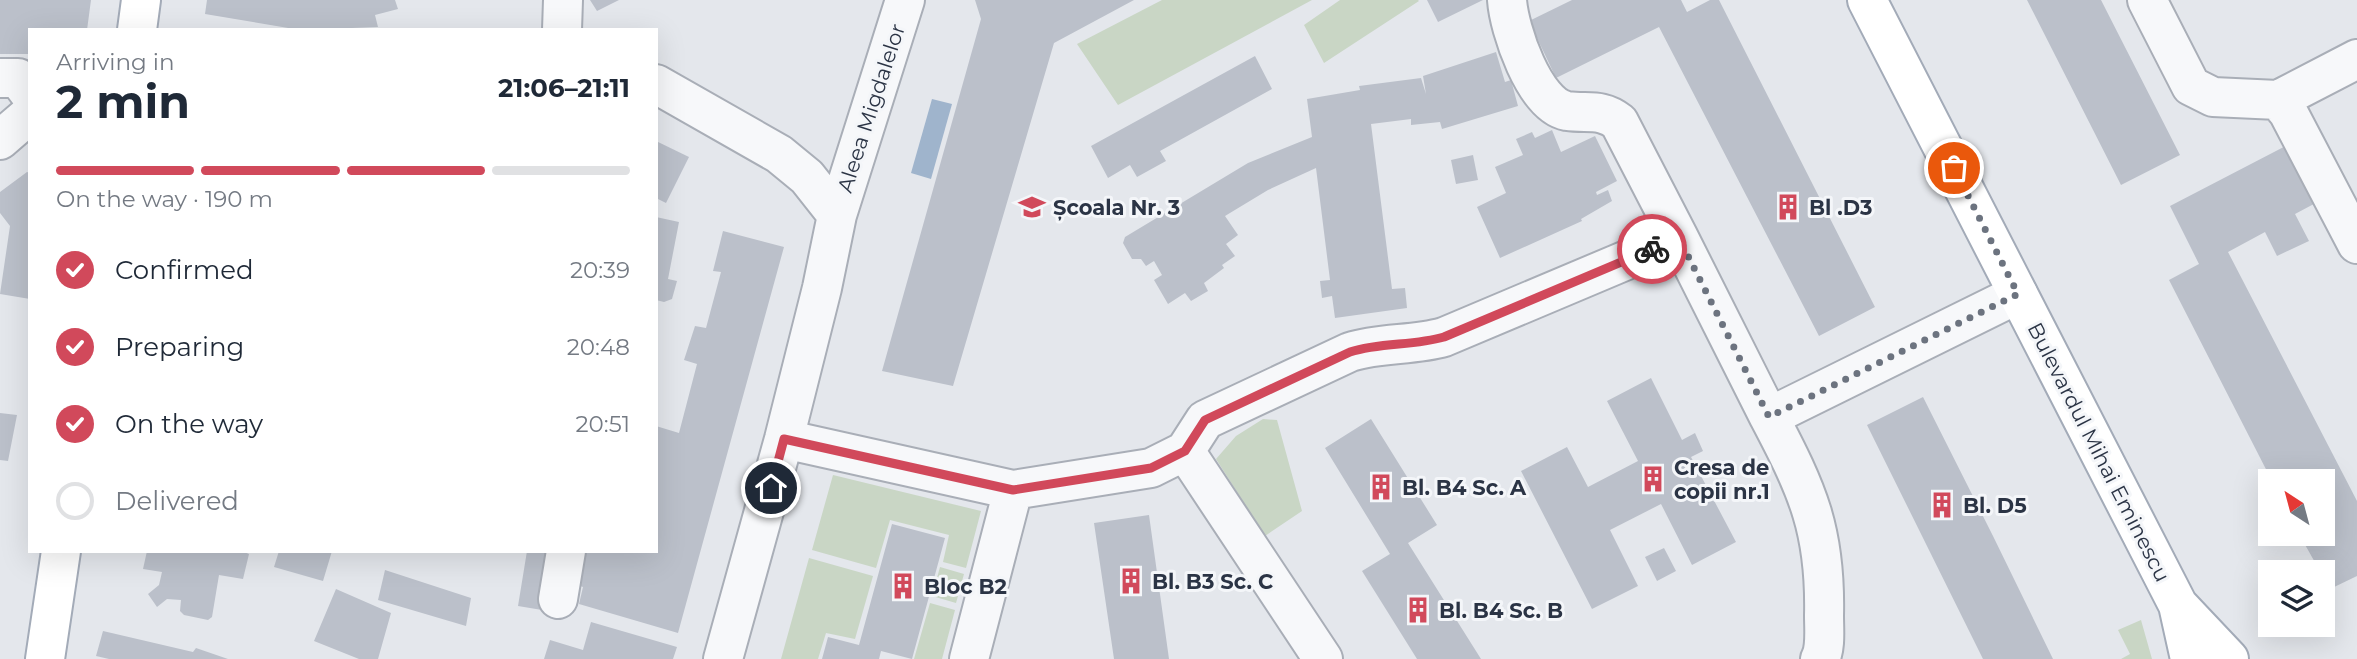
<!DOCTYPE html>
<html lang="en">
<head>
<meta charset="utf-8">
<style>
	body { margin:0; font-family:Montserrat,sans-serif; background:#f2f2f3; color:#1f2937; height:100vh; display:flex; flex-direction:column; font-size:26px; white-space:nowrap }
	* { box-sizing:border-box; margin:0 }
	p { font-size:23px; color:#747a83 }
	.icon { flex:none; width:38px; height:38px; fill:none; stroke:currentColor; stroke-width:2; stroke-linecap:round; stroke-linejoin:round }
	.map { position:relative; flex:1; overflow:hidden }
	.details { position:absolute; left:28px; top:28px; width:630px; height:525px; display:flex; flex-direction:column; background:#fff; border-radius:0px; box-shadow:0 7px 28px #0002 }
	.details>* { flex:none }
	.needle { width:46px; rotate:324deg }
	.fabs { position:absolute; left:2258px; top:469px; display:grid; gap:14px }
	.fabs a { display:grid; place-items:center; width:77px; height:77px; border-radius:0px; background:#fff; box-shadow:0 7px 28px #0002; font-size:35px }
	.pin { position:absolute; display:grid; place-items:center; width:60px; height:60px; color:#fff; margin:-30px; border:4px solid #fff; border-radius:50%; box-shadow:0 2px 7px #0007 }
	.courier { position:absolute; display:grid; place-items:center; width:70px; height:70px; margin:-35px; border:5px solid #d1495b; border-radius:50%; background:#fff; color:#222; box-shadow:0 2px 9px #0007 }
	.head em { font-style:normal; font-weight:700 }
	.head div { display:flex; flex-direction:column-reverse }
	.head { display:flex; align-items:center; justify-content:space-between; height:119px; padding:0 28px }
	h1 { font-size:46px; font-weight:700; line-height:52px }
	.bar { display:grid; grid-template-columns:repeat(4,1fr); gap:10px 7px; align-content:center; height:84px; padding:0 28px }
	.bar i { height:9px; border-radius:5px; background:#e0e1e3 }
	.bar .selected { background:#d1495b }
	.bar p { grid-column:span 4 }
	ol { padding:0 28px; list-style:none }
	li { display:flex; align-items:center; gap:21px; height:77px }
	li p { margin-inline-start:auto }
	li .icon { padding:7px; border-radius:50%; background:#d1495b; color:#fff; stroke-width:4 }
	li:last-child { color:#747a83 }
	li i { width:38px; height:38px; border:4px solid #e0e1e3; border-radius:50% }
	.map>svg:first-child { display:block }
	.green { fill:#c9d6c5 }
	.water { fill:#9fb4cc }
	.building { fill:#bbc0ca }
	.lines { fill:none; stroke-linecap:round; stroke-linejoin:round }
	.minor-casing { stroke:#a9aeb7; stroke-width:42 }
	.major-casing { stroke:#a3abb8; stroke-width:42 }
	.minor { stroke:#f7f8fa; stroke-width:38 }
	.major { stroke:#fff; stroke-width:38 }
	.done { stroke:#6c737f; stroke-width:7; stroke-dasharray:0 12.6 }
	.route { stroke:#d1495b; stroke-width:9 }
	.labels { text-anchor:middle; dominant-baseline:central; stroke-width:6; stroke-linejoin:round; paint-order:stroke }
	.street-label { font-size:21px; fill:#2b3445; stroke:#f4f6f9 }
	.poi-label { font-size:21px; font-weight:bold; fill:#2b3445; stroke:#f4f6f9; text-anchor:start }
</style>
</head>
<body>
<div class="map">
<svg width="2357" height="659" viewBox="0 0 2357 659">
	<rect width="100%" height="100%" fill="#e4e7ec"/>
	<path class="green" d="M1162,0h150l-194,105 -41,-61z
		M1340,0h78l1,1 -95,62 -20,-38z
		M1263,419l14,1 25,91 -37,25 -49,-77 20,-23z
		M833,475l148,36 -15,57 -23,-6 6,-27 -59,-15 -14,48 -64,-18z
		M809,558l64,18 -18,63 -29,-6 -8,26h-37z
		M940,567l24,7 -8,29 -24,-7z
		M930,603l25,7 -13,49h-28z
		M2141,620l11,39h-31l9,-5 -12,-24z"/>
	<path class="water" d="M932,99l20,5 -21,75 -20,-6z"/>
	<path class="building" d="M0,0h91l-4,30h-57v24h-30z
		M207,0h188l3,9 -23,6 3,12 -78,3 -95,-16z
		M590,0h29l-22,11z
		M975,0h159l-80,43 -101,343 -71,-15 99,-352z
		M1427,0h56l-45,22z
		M1572,0h109l6,12 23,-12h9l156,307 -56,29 -160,-309 -103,51 -27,-57z
		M2027,0h74l79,155 -59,30z
		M1496,52l9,30 6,-2 7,26 -76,23 -2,-7 -29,3v-6l-40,5 21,165 13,-1 2,20 -72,10 -3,-22 -10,2 -2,-17 10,-1 -14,-112 -48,22 -43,26 13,19 -12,9 9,12 -13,9 2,3 -20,15 4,8 -17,10 -6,-8 -17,11 -14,-24 8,-5 -8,-14 -8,5 -5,-7h-9l-9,-16 2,-6 123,-74 64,-26 -5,-38 53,-9 -1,-4 62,-8 5,16 -3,-18z
		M1255,56l17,33 -112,62 6,10 -29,16 -7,-12 -22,13 -17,-32z
		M1552,130l9,22 34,-16 22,45 -21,11 1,3 11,-5 4,11 -31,18 1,2 -82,37 -23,-51 29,-14 -11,-26 28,-12 -7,-16 16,-7 3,6z
		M2299,139l28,58 -32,17 14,27 -32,15 -12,-24 -37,20 129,249v75l-27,13 -31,-55h23v-53h-50l-103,-201 30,-16 -29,-58z
		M656,141l33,16 -23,46 -10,-5z
		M1473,155l5,25 -22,4 -5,-24z
		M27,172l3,1v126l-30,-5 10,-68 -10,-13v-21z
		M656,217l23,5 -11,57 9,2 -5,18 -8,3 -8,-2z
		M723,231l61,16 -106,386 -99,-29 4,-17 -11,-4 8,-32h76v-125l23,7 18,-69 -13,-4 11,-34 11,2 15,-56 -8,-1z
		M1651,378l31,62 13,-7 8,18 -12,6 45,85 -44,23 -31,-61 -51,26 28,56 -46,23 -71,-138 46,-24 21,40 50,-26 -31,-60z
		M1923,397l70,139 60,123h-70l-116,-234z
		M0,413l17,2 -9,46 -8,-1z
		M1371,419l66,106 -29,18 73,116h-64l-55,-88 28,-17 -65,-106z
		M1149,515l20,144h-55l-20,-136z
		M892,524l53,14 -33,121 -31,-8 -2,8h-57l6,-22 31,8z
		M1664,548l12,23 -19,10 -12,-24z
		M147,551h95l7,3 -6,25 -24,-4 -7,42 -4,3 -24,-5 -4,-4 1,-11 -14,-1 -10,8 -9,-13 11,-9 3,-13 -19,-3z
		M279,551h53l-9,30 -49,-14z
		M527,551h25l-10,59 -24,-4z
		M385,570l86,28 -5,28 -88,-26z
		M336,589l55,24 -13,46h-19l-45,-18z
		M591,622l86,25 -4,12h-129l6,-19 33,10z
		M103,631l90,21 3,-4 32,11h-119l-13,-3z"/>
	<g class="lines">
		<g class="minor-casing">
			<path id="minor" d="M1507,0c2,29 27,105 60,111 21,3 34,-3 52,11l60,116
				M2147,0l44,86 22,11 65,3 10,12 69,132
				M562,30l1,-30
				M0,78h18l12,16
				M656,84l123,70 28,23 30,38
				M2278,100l79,-41
				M0,140l30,-26
				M1769,417c39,74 57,114 55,199 0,13 2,32 -4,43
				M784,439l229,51 138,-22 34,-17 20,-31 145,-68c31,-10 63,-6 94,-15l235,-99 90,179 249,-123
				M1185,451l138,208
				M558,599l8,-48
				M723,659l61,-220 38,-151 15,-73 68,-215
				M969,659l44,-169"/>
		</g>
		<g class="major-casing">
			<path id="major" d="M1867,0l311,605 12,54
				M137,30l4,-30
				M2178,605l51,54
				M45,659l16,-108"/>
		</g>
		<use href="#minor" class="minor"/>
		<use href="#major" class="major"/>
	</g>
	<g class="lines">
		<path class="done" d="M1652,249l27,-11 90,179 249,-123 -64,-126"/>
		<path class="route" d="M771,488l13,-49 229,51 138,-22 34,-17 20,-31 145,-68c31,-10 63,-6 94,-15l208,-88"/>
	</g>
	<defs>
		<g id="school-bare" transform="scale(2.1)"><path d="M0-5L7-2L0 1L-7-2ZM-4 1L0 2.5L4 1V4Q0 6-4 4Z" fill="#d1495b" stroke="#f4f6f9" stroke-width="2.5" paint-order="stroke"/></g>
		<g id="building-bare" transform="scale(2.1)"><path d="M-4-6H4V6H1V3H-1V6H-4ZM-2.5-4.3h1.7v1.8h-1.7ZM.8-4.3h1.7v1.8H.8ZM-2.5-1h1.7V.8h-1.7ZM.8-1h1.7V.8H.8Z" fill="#d1495b" stroke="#f4f6f9" stroke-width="2.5" paint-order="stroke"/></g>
	</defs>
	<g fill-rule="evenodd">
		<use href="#school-bare" x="1032" y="207"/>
		<use href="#building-bare" x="1788" y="207"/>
		<use href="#building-bare" x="1653" y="479"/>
		<use href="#building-bare" x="1381" y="487"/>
		<use href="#building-bare" x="1942" y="505"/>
		<use href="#building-bare" x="1131" y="581"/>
		<use href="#building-bare" x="903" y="586"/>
		<use href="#building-bare" x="1418" y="610"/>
	</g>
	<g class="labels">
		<g class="street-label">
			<text transform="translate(871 108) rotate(-72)">Aleea Migdalelor</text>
			<text transform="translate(2099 452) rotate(63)">Bulevardul Mihai Eminescu</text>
		</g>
		<g class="poi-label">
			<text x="1053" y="207">Școala Nr. 3</text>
			<text x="1809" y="207">Bl .D3</text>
			<text x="1674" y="467">Cresa de<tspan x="1674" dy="24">copii nr.1</tspan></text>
			<text x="1402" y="487">Bl. B4 Sc. A</text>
			<text x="1963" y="505">Bl. D5</text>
			<text x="1152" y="581">Bl. B3 Sc. C</text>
			<text x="924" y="586">Bloc B2</text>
			<text x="1439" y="610">Bl. B4 Sc. B</text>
		</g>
	</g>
</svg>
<div class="fabs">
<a><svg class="needle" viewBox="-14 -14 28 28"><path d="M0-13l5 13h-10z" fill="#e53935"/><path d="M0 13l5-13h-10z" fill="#747a83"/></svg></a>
<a><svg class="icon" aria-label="layers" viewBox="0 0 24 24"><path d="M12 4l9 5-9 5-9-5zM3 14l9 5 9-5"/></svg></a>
</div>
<div class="pin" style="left:1954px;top:168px;background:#ea580c"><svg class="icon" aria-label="bag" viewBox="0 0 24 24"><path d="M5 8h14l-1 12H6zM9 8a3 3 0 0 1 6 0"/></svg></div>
<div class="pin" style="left:771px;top:488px;background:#1f2937"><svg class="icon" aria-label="home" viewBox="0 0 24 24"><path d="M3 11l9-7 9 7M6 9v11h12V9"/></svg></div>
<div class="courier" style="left:1652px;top:249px"><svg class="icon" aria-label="bike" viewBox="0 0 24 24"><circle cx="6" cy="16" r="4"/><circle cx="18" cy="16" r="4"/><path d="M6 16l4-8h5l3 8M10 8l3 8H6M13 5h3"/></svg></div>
<section class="details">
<div class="head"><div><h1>2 min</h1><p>Arriving in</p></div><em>21:06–21:11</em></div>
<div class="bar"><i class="selected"></i><i class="selected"></i><i class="selected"></i><i></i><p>On the way · 190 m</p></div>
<ol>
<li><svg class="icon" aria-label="check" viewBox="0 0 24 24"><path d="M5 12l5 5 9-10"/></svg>Confirmed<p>20:39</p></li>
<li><svg class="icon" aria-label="check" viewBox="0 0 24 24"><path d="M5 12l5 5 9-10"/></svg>Preparing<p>20:48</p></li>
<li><svg class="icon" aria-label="check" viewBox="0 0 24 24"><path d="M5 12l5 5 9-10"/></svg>On the way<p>20:51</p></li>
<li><i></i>Delivered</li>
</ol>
</section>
</div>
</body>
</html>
